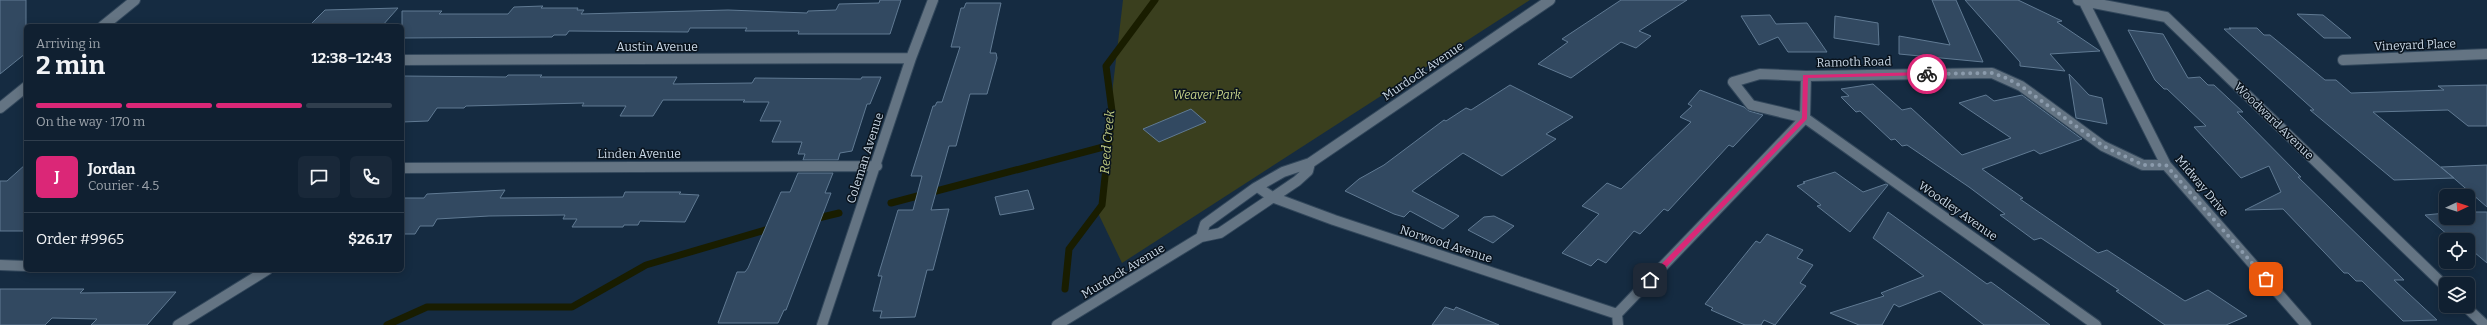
<!DOCTYPE html>
<html lang="en">
<head>
<meta charset="utf-8">
<style>
	body { margin:0; font-family:Bitter,serif; background:#192839; color:#f1f3f6; height:100vh; display:flex; flex-direction:column; font-size:15px; white-space:nowrap }
	* { box-sizing:border-box; margin:0 }
	p { font-size:13px; color:#9ca3ab }
	.icon { flex:none; width:22px; height:22px; fill:none; stroke:currentColor; stroke-width:2; stroke-linecap:round; stroke-linejoin:round }
	.map { position:relative; flex:1; overflow:hidden }
	.drawer { position:absolute; left:24px; top:24px; width:380px; height:248px; display:flex; flex-direction:column; background:#102031; border-radius:6px; box-shadow:0 2px 10px #0003,0 0 0 1px #303e4d }
	.drawer>* { flex:none }
	.needle { width:26px; rotate:86deg }
	.buttons { position:absolute; left:2439px; top:189px; display:grid; gap:8px }
	.buttons a { display:grid; place-items:center; width:36px; height:36px; border-radius:6px; background:#102031; box-shadow:0 2px 10px #0003,0 0 0 1px #303e4d; font-size:20px }
	.pin { position:absolute; display:grid; place-items:center; width:34px; height:34px; color:#fff; margin:-17px; border-radius:8px; box-shadow:0 2px 6px #0006 }
	.courier { position:absolute; display:grid; place-items:center; width:40px; height:40px; margin:-20px; border:3px solid #db2777; border-radius:50%; background:#fff; color:#222; box-shadow:0 1px 5px #0007 }
	.overview em { font-style:normal; font-weight:700 }
	.overview div { display:flex; flex-direction:column-reverse }
	.overview { display:flex; align-items:center; justify-content:space-between; height:68px; padding:0 12px }
	h1 { font-size:26px; font-weight:700; line-height:30px }
	.bar { display:grid; grid-template-columns:repeat(4,1fr); gap:6px 4px; align-content:center; height:48px; padding:0 12px }
	.bar i { height:5px; border-radius:3px; background:#303e4d }
	.bar .selected { background:#db2777 }
	.bar p { grid-column:span 4 }
	.line { display:flex; align-items:center; gap:10px; padding:0 12px; border-top:1px solid #303e4d }
	.line div { flex:1 }
	.round { display:grid; place-items:center; flex:none; width:42px; height:42px; border-radius:6px; background:#192839 }
	.map>svg:first-child { display:block }
	.green { fill:#3a3f1e }
	.lines { fill:none; stroke-linecap:round; stroke-linejoin:round }
	.stream { stroke:#191d00; stroke-width:7 }
	.building { fill:#324961; stroke:#607a93 }
	.minor-casing { stroke:#32475b; stroke-width:12 }
	.minor { stroke:#647483; stroke-width:10 }
	.route { fill:#db2777 }
	.done { stroke:#8b9bac; stroke-width:4; stroke-dasharray:0 7.2 }
	.labels { text-anchor:middle; dominant-baseline:central; stroke-width:3; stroke-linejoin:round; paint-order:stroke }
	.street-label { font-size:12px; fill:#cad8e6; stroke:#09131d }
	.park-label { font-size:12px; font-style:italic; fill:#c8d48a; stroke:#09131d }
	.water-label { font-size:13px; font-style:italic; fill:#c0cc82; stroke:#09131d }
</style>
</head>
<body>
<div class="map">
<svg width="2487" height="325" viewBox="0 0 2487 325">
	<rect width="100%" height="100%" fill="#152b41"/>
	<path class="green" d="M1123,0h407l-408,263 -24,-50z"/>
	<g class="lines">
		<path class="stream" d="M891,203l216,-57
			M814,219l25,-6
			M1065,289l4,-40 33,-44 10,-94 -6,-45 49,-66
			M387,325l40,-18h145l74,-42 126,-37"/>
	</g>
	<path class="building" d="M0,0h26v53l-26,21z
		M880,0h21l-11,34h-92l1,-3h-54l2,-3h-57l-2,4 -119,-1 -3,4h-12l-2,2 -150,1v-27h40l-3,3h69l6,-7 29,-1 -2,2h37l-1,2h7l-3,4 147,-4 79,3 1,-2 28,-1 3,-6 40,-1z
		M1621,0h66l-48,31 12,5 -15,12 -15,-6 -50,36 -33,-14 30,-22 -6,-3z
		M1932,0h24l27,62 -84,-8v-18l51,9z
		M1965,0h53l44,21 -5,1 43,29 -50,3 15,17 -45,-5v-4z
		M966,3h35l-11,50h6l1,5 -10,36h-17l-14,52h-7l-18,64 18,-1 -16,61h-6l-12,47 -35,1 2,-7h-9l9,-35h-4l20,-66h15l9,-34h-11l22,-70h2l2,-4h5l18,-55h-9l10,-39h3z
		M398,8l-16,18h-73l16,-16z
		M2297,14l26,1 28,23h-27z
		M1770,15l6,9 31,-1 20,29h-39l-10,-15 -19,8 -18,-29z
		M1835,16l43,7 1,22 -45,-7z
		M2229,28h28l7,7h6l55,45h11l15,13 93,-3 -6,-4 49,-1v41h-19l-20,-16 -75,2 81,66 -60,2 -84,-70h4l-90,-81h7z
		M2128,30l35,4 25,44 12,-1 8,8h6l29,27h-6l64,65h-3l106,103h-10l43,40 -34,1 -41,-40h-6l-8,-8h-4l-61,-64 -38,1 36,-18 -12,-26 -28,12 -47,-51 12,-1 -39,-37h-3l-9,-9z
		M2069,74l20,21 13,3 5,26 -31,-6z
		M508,75h34l-2,2h137l-4,7 79,-1 3,-5 106,1 1,-2h19l-11,27h-3l-15,47 -12,2 -2,7h-35l2,-6h-7l4,-12h-30l9,-21h-21l9,-19h-26l2,-2h-82l-10,16h-33l6,-10h-44l2,-3 -118,3 -2,2h-27l-9,13 -26,1v-46l104,1z
		M1873,84l29,26 9,-2 51,47 49,-17 -52,-35 27,-8 8,6 28,-6 60,44 -42,15 -6,-4 -52,19 41,29 -3,1 78,54 9,-3 78,51 23,-11 39,26 -21,9h-61l-49,-34 3,-1 -78,-52 -7,2 -34,-25 5,-1 -36,-27 -62,-42 -5,1 -7,-7 -4,1 -31,-29 -4,1 -15,-15 8,-1 -8,-7z
		M1510,85l63,32 -27,17 10,5 -54,37 -39,-23 -51,38 47,25 -16,13 -33,-18 -6,6 -10,-3 -49,-23 14,-12 25,-14 60,-45 2,1 20,-13 5,2z
		M1700,90l44,17 5,4 14,4 -30,32 -4,-2 -61,66 -4,-2 -24,25 -6,-3 -28,32 -8,-4 -7,7 -29,-13 37,-39 -17,-8 25,-23 14,6 70,-67 -11,-5 12,-11 -4,-2z
		M1191,109l15,13 -47,20 -16,-13z
		M26,164v67h-26v-50h7z
		M2487,165v42l-46,-40z
		M1835,172l28,20 23,-8 2,1 -38,47 -33,-26 4,-1 -24,-19 8,-3 -2,-1z
		M798,173h35l-8,20h6l-45,117h-2l-6,13h-60l19,-51h8l3,-4 33,-76h9z
		M505,190l-5,8 123,-1 2,-5h56l-2,2 20,1 -14,27 -45,-1 -2,4h-14l-1,2h-51l5,-8h-14l2,-4 -76,1 -52,3 -4,7h-13l-5,8h-13v-36h22l3,-4z
		M1028,190l6,19 -34,6 -5,-18z
		M1888,212l99,72 4,-2 59,43h-66l-44,-34 -41,16 -5,-3 -12,21h-23l-29,-12 54,-17 -3,-3 43,-17 -51,-38z
		M2468,212h19v51l-19,-16v-7l-19,-4 -24,-21 21,-2v5h22z
		M1494,216l20,10 -21,17 -25,-13 16,-13z
		M1767,234l36,16 -6,8 16,7 -13,18 6,3 -31,39 -11,-5 -3,5h-16l-34,-15 2,-2 -8,-4 51,-63 4,2z
		M0,289h84l-4,4 96,-1 -29,33h-56l6,-6 -45,-1 -7,7h-45z
		M1445,307l9,3 2,-3 43,18h-67z"/>
	<g class="lines">
		<g class="minor-casing">
			<path id="minor" d="M2078,0l88,17 280,270
				M2084,2l82,163 140,160
				M103,26l32,-26
				M402,60l509,-2
				M2343,60l144,-6
				M1806,76l-46,-2 -27,8 18,23 54,13 291,207
				M0,108l26,-21
				M402,168l475,-2
				M1259,188l13,9 62,23 283,94 1,11
				M1201,237l4,-13 50,-36 28,-16 27,-9 240,-163
				M0,265l26,1
				M2465,306l20,19
				M1617,314l188,-196 1,-42 186,-3 29,13 82,60 40,19h23
				M178,325l89,-55
				M822,325l89,-267 22,-58
				M1057,325l144,-88 19,-4 77,-52 11,-10 2,-8"/>
		</g>
		<use href="#minor" class="minor"/>
	</g>
	<path class="route" d="M1927,72l2,3 -121,3 -1,41 -154,162h-5v-3l154,-160 1,-43z"/>
	<g class="lines">
		<path class="done" d="M1927,74l65,-1 14,5 15,8 82,60 40,19h23l100,114"/>
	</g>
	<g class="labels">
		<g class="street-label">
			<text transform="translate(2415 45) rotate(-2)">Vineyard Place</text>
			<text x="657" y="47">Austin Avenue</text>
			<text transform="translate(1854 62) rotate(-1)">Ramoth Road</text>
			<text transform="translate(1423 71) rotate(-34)">Murdock Avenue</text>
			<text transform="translate(2274 121) rotate(44)">Woodward Avenue</text>
			<text x="639" y="154">Linden Avenue</text>
			<text transform="translate(865 158) rotate(-72)">Coleman Avenue</text>
			<text transform="translate(2202 186) rotate(50)">Midway Drive</text>
			<text transform="translate(1958 211) rotate(35)">Woodley Avenue</text>
			<text transform="translate(1446 244) rotate(18)">Norwood Avenue</text>
			<text transform="translate(1123 271) rotate(-31)">Murdock Avenue</text>
		</g>
		<g class="park-label">
			<text x="1207" y="95">Weaver Park</text>
		</g>
		<g class="water-label">
			<text transform="translate(1107 142) rotate(-85)">Reed Creek</text>
		</g>
	</g>
</svg>
<div class="buttons">
<a><svg class="needle" viewBox="-14 -14 28 28"><path d="M0-13l5 13h-10z" fill="#e53935"/><path d="M0 13l5-13h-10z" fill="#9ca3ab"/></svg></a>
<a><svg class="icon" aria-label="locate" viewBox="0 0 24 24"><circle cx="12" cy="12" r="6"/><path d="M12 2v4M12 18v4M2 12h4M18 12h4"/></svg></a>
<a><svg class="icon" aria-label="layers" viewBox="0 0 24 24"><path d="M12 4l9 5-9 5-9-5zM3 14l9 5 9-5"/></svg></a>
</div>
<div class="pin" style="left:2266px;top:279px;background:#ea580c"><svg class="icon" aria-label="bag" viewBox="0 0 24 24"><path d="M5 8h14l-1 12H6zM9 8a3 3 0 0 1 6 0"/></svg></div>
<div class="pin" style="left:1650px;top:280px;background:#1f2937"><svg class="icon" aria-label="home" viewBox="0 0 24 24"><path d="M3 11l9-7 9 7M6 9v11h12V9"/></svg></div>
<div class="courier" style="left:1927px;top:74px"><svg class="icon" aria-label="bike" viewBox="0 0 24 24"><circle cx="6" cy="16" r="4"/><circle cx="18" cy="16" r="4"/><path d="M6 16l4-8h5l3 8M10 8l3 8H6M13 5h3"/></svg></div>
<section class="drawer">
<div class="overview"><div><h1>2 min</h1><p>Arriving in</p></div><em>12:38–12:43</em></div>
<div class="bar"><i class="selected"></i><i class="selected"></i><i class="selected"></i><i></i><p>On the way · 170 m</p></div>
<div class="line" style="height:72px"><b class="round" style="background:#db2777;color:#fff">J</b><div><b>Jordan</b><p>Courier · 4.5</p></div><a class="round"><svg class="icon" aria-label="chat" viewBox="0 0 24 24"><path d="M4 5h16v11H9l-5 4z"/></svg></a><a class="round"><svg class="icon" aria-label="phone" viewBox="0 0 24 24"><path d="M5 4h4l2 5-3 2q2 4 5 5l2-3 5 2v4C11 20 4 13 5 4z"/></svg></a></div>
<div class="line" style="height:52px"><div>Order #9965</div><b>$26.17</b></div>
</section>
</div>
</body>
</html>
